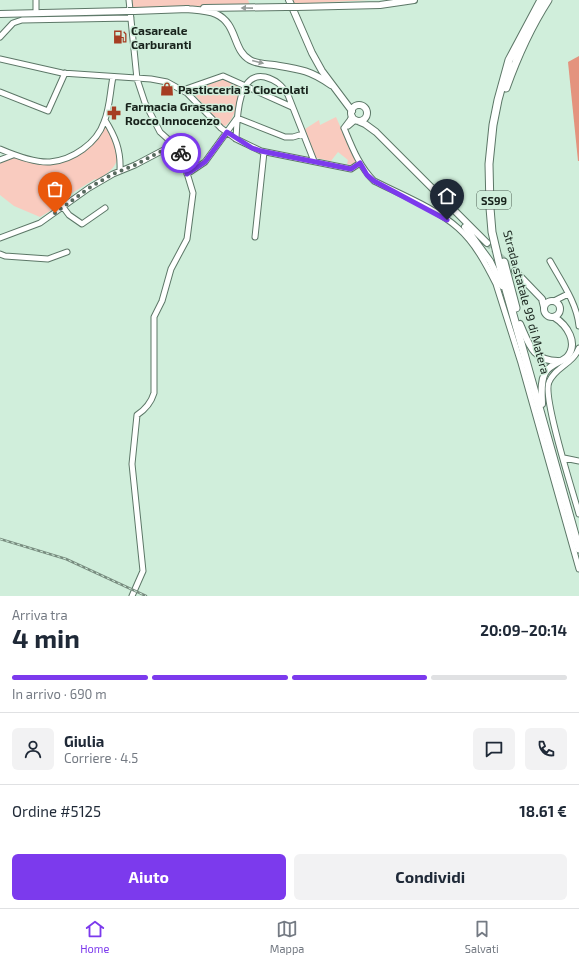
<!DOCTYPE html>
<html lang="it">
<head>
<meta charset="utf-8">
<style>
	body { margin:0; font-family:"Exo 2",sans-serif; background:#f2f2f3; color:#1f2937; height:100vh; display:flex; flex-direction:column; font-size:15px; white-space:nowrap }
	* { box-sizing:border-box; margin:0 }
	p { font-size:13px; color:#747a83 }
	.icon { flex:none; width:22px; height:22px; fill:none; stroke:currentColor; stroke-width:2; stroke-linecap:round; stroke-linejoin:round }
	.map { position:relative; height:596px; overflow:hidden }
	.side { display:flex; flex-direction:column; background:#fff; flex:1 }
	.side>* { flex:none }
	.pin { position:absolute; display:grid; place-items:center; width:34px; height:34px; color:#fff; margin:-41px -17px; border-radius:50% 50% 50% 0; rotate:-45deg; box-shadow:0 0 4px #0007 }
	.pin .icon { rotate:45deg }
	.courier { position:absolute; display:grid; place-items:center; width:40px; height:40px; margin:-20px; border:3px solid #7c3aed; border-radius:50%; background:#fff; color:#222; box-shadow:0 1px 5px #0007 }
	.head em { font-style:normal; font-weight:700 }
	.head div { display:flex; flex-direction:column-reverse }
	.head { display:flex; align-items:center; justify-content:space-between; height:68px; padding:0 12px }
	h1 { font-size:26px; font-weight:700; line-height:30px }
	.bar { display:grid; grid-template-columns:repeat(4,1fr); gap:6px 4px; align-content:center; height:48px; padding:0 12px }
	.bar i { height:5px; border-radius:3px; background:#e0e1e3 }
	.bar .current { background:#7c3aed }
	.bar p { grid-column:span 4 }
	.line { display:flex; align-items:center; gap:10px; padding:0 12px; border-top:1px solid #e0e1e3 }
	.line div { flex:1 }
	.round { display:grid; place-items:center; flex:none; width:42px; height:42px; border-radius:6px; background:#f2f2f3 }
	.primary-button { display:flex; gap:8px; margin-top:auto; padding:8px 12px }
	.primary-button a { flex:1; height:46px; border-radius:6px; background:#7c3aed; color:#fff; font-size:16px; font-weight:700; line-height:46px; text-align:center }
	.primary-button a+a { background:#f2f2f3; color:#1f2937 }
	.tab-bar { display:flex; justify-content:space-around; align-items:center; height:56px; border-top:1px solid #e0e1e3; background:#fff; font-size:11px; color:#747a83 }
	.tab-bar a { display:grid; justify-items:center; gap:2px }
	.tab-bar .current { color:#7c3aed }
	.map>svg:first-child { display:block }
	.green { fill:#f9cbbf }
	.forest { fill:#e4937e }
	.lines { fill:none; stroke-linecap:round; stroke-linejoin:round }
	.major-tunnel { stroke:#abc5b5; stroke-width:6; stroke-dasharray:6 3; stroke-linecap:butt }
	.minor-casing { stroke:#5c7767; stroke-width:7 }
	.major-casing { stroke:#5c7767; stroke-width:8 }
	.highway-casing { stroke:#5c7767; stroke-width:9 }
	.minor { stroke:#fff; stroke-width:5 }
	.major { stroke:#fff; stroke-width:6 }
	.highway { stroke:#fff; stroke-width:7 }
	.rail-casing { stroke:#788c7f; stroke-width:2.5 }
	.rail { stroke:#d0eedb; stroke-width:1; stroke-dasharray:3; stroke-linecap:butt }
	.major-bridge-casing { stroke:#5c7767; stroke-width:8; stroke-linecap:butt }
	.major-bridge { stroke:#fff; stroke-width:6 }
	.oneway { fill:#979c99 }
	.done { stroke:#586a5f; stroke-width:4; stroke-dasharray:0 7.2 }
	.route { stroke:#7c3aed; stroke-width:5 }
	.labels { text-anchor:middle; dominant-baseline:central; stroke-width:3; stroke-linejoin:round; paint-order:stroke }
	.shield { fill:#d0eedb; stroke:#4f6055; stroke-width:1 }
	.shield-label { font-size:11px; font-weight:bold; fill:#18231c }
	.poi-label { font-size:12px; font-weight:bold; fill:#18231c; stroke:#d0eedb; text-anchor:start }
	.street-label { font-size:12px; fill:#18231c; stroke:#d0eedb }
</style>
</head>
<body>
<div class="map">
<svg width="579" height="596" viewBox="0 0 579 596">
	<rect width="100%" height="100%" fill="#d0eedb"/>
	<path class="green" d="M132,0h116l2,5 -118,3z
		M292,0h77l-75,4z
		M225,79l12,6 3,4c-1,10 -5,31 -15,37l-3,-1 -30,-33v-2z
		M336,117l20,45 -3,3 -6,-1 1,-4 -10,-8 -7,9 -15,-3 -11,-29 14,-9 1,5z
		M104,128h4c12,27 16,36 -11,52l-2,-1 -34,21 -1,5 -20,12 -26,-11 -14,-11v-34l12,-4 26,6 26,-2 18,-8 10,-9z"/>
	<path class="forest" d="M579,56v105h-1l-10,-99z"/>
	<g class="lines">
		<path class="major-tunnel" d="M487,243l28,28"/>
		<g class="minor-casing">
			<path id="minor" d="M36,0v10
				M129,0l8,79 8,24 15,29 20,18 13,43 -6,46 -16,30 -9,32 -8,16v76c-3,10 -8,16 -17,22l-5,49 11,107 -11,25
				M0,37l13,-14 9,-3 109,-2
				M0,59l62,14 89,6 16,3 20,11 34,35 15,11 25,12 90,18 9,-6
				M183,90l40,-14 69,31
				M0,92l48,19 17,-38
				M237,118l48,19h8l10,-3
				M105,120c10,16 16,30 15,50
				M348,126l7,-6
				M344,128c8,19 15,38 30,53 26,13 63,28 84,47 17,15 28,36 38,56l25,79 58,206
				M344,128l6,-8 2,-4
				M236,139c1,-18 1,-68 29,-62 11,3 17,8 23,18l26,66
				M0,149c14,6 34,14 50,13 23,-2 47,-19 54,-40 6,-14 6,-31 9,-45
				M0,160l13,-5
				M187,174l18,-12 32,-44
				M63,207l6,8 13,9 23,-16
				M255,237l9,-85
				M0,238l40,-15 49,-35 24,-14 22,-9 38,-20
				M0,254l5,2 43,3 19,-7
				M550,261c11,20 27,42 29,65
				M554,301l14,-7
				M579,348c-6,16 -24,19 -30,34 -7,15 24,110 30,132
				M564,458l15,3"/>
		</g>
		<g class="major-casing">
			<path id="major" d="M289,0l23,53 10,18 30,40
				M297,7l83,-2 34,-5
				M204,8l82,-1
				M186,9c10,1 21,1 30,5 22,10 16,36 34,46 7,4 16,4 24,5 25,4 36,5 57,20
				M134,11l54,-2
				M0,14l128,-3
				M351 113a8 8 0 1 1 16 0a8 8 0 1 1-16 0Z
				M358,121l7,3 11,8 111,111
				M465,227l25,34 12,25
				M515,271l27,28 2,8
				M544 309a8 8 0 1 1 16 0a8 8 0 1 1-16 0Z
				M520,324c9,20 13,37 38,37
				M542,404c0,-10 -2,-21 3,-31 5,-9 15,-10 22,-16 12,-14 0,-32 -13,-40"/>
		</g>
		<g class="highway-casing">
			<path id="highway" d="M541,0l-32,60 -11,40 -5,25 -4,39 1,44 2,24 11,47 76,270
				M506,88c11,-31 24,-60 42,-88
				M504,262l12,46"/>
		</g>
		<use href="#minor" class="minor"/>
		<use href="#major" class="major"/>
		<use href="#highway" class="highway"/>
		<g class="rail-casing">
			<path id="rail" d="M0,539l66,20 80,37"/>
		</g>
		<use href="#rail" class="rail"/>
		<g class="major-bridge-casing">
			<path id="major-bridge" d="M286,7h11
				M128,11h6"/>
		</g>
		<use href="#major-bridge" class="major-bridge"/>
	</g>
	<defs><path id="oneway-solid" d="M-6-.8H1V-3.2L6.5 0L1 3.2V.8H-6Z"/></defs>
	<g class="oneway">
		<use href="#oneway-solid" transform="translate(247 8) rotate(-179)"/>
		<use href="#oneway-solid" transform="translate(258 62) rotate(14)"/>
	</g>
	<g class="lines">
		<path class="done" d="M55,213l34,-25 24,-14 22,-9 38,-20 7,5 1,3"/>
		<path class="route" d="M181,153l6,21 18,-12 22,-30 25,16 9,3 90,18 9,-6 7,12 7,6 73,39"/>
	</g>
	<defs>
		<g id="fuel-bare" transform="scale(1.08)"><path d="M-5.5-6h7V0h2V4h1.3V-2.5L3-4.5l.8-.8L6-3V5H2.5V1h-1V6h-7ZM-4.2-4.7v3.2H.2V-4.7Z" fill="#a63d22" stroke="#d0eedb" stroke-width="2.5" paint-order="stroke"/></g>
		<g id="shop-bare" transform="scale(1.08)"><path d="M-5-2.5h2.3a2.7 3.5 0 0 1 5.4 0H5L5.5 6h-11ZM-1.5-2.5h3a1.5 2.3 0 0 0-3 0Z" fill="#a63d22" stroke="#d0eedb" stroke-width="2.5" paint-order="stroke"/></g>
		<g id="pharmacy-bare" transform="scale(1.08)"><path d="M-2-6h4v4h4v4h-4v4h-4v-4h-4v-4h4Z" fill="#a63d22" stroke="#d0eedb" stroke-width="2.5" paint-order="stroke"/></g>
	</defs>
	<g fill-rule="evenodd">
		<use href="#fuel-bare" x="120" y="37"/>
		<use href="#shop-bare" x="167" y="89"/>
		<use href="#pharmacy-bare" x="114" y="113"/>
	</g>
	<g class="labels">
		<rect class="shield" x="477" y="191" width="34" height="18" rx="3"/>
		<g class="shield-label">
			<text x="494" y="200">SS99</text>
		</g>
		<g class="poi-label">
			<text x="131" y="30">Casareale<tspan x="131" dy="14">Carburanti</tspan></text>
			<text x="178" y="89">Pasticceria 3 Cioccolati</text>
			<text x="125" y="106">Farmacia Grassano<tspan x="125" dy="14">Rocco Innocenzo</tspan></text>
		</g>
		<g class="street-label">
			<text transform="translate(527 302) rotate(75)">Strada statale 99 di Matera</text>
		</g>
	</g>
</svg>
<div class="pin" style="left:55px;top:213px;background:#ea580c"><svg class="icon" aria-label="bag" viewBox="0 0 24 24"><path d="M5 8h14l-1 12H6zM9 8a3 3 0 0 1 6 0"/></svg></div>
<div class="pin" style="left:447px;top:220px;background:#1f2937"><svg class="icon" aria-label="home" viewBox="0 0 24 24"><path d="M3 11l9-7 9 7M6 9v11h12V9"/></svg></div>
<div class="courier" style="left:181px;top:153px"><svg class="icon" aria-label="bike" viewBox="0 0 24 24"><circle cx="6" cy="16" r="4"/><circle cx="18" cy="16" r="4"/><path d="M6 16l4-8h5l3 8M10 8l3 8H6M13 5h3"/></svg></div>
</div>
<section class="side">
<div class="head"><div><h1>4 min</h1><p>Arriva tra</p></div><em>20:09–20:14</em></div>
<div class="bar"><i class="current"></i><i class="current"></i><i class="current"></i><i></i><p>In arrivo · 690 m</p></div>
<div class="line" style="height:72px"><a class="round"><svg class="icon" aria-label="person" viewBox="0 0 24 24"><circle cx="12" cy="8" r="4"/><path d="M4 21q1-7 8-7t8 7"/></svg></a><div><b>Giulia</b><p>Corriere · 4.5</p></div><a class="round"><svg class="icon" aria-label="chat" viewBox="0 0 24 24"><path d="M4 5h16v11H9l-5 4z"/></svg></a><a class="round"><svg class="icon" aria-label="phone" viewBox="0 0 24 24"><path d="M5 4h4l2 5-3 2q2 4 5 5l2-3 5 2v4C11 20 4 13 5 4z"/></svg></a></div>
<div class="line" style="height:52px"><div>Ordine #5125</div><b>18.61 €</b></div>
<div class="primary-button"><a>Aiuto</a><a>Condividi</a></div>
</section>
<nav class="tab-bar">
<a class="current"><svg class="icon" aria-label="home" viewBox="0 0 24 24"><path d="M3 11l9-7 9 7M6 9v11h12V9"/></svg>Home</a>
<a><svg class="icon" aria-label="map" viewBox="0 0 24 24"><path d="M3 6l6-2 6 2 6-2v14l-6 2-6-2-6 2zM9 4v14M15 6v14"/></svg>Mappa</a>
<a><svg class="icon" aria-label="saved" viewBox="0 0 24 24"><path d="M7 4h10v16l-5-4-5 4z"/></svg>Salvati</a>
</nav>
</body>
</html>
